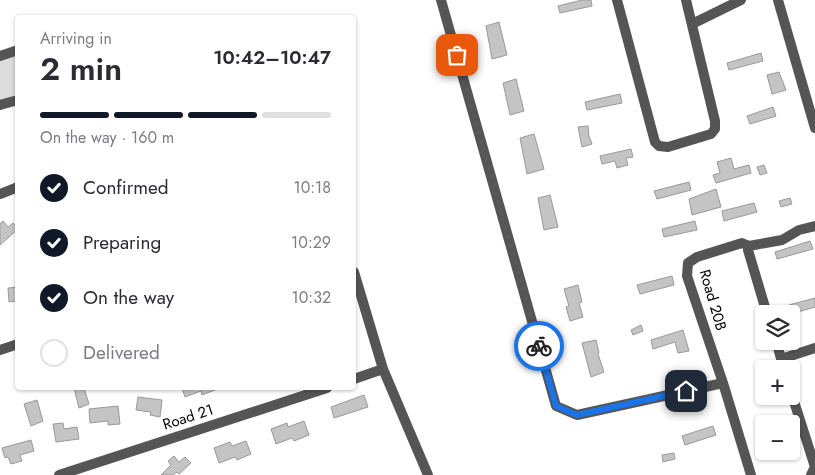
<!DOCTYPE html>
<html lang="en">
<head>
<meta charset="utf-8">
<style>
	body { margin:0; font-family:Jost,sans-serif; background:#f2f2f3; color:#2b2b33; height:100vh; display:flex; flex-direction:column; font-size:19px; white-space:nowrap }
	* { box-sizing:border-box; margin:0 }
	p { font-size:16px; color:#7c7c81 }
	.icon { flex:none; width:28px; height:28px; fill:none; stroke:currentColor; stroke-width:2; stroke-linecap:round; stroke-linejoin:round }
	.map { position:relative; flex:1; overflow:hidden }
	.panel { position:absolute; left:15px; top:15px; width:341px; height:375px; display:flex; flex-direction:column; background:#fff; border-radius:5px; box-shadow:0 1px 4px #0004 }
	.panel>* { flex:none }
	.tools { position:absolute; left:755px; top:305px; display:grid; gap:10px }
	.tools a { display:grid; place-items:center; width:45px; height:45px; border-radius:5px; background:#fff; box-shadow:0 1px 4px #0004; font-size:25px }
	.pin { position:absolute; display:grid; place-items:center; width:42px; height:42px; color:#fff; margin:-21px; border-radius:10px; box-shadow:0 2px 8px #0006 }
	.courier { position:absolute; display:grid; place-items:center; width:50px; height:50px; margin:-25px; border:4px solid #1a73e8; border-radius:50%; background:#fff; color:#222; box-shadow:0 1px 6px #0007 }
	.summary em { font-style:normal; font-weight:600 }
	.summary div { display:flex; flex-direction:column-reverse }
	.summary { display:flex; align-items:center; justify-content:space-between; height:85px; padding:0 25px }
	h1 { font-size:32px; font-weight:600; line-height:38px }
	.bar { display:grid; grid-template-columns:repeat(4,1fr); gap:8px 5px; align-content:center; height:60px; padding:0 25px }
	.bar i { height:6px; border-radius:4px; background:#e1e1e2 }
	.bar .active { background:#111827 }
	.bar p { grid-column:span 4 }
	ol { padding:0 25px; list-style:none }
	li { display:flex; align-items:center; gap:15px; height:55px }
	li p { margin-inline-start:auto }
	li .icon { padding:5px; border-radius:50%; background:#111827; color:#fff; stroke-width:4 }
	li:last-child { color:#7c7c81 }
	li i { width:28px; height:28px; border:2px solid #e1e1e2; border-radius:50% }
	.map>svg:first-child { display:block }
	.green { fill:#dcdcdc }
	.building { fill:#c4c4c4; stroke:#999 }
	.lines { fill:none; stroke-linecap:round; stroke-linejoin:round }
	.minor { stroke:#555; stroke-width:10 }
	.done { stroke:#595959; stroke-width:5; stroke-dasharray:0 9 }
	.route { stroke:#1a73e8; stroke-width:6 }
	.labels { text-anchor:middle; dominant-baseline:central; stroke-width:4.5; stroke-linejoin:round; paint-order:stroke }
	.street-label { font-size:15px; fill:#000; stroke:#fff }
</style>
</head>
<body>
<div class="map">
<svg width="815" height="475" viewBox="0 0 815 475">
	<rect width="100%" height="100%" fill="#fff"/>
	<path class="green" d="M17,50v50l-17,5v-49z"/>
	<path class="building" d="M582,0h9l1,6 -32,7 -2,-7z
		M499,22l8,33 -15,4 -6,-33z
		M761,53l2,8 -34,9 -2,-7z
		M779,72l7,18 -14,4 -5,-19z
		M516,79l8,32 -14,4 -7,-32z
		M620,94l2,9 -35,7 -2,-8z
		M773,107l3,9 -26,8 -3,-8z
		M588,126l1,12h1l2,6 -10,3 -4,-20z
		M534,134l10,35 -17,5 -7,-36z
		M631,149l2,8 -7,1 2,7 -11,3 -2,-7 -13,3 -2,-8z
		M731,158l3,11 15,-4 2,8 -35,10 -3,-8 7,-2 -3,-11z
		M764,165l3,8 -7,2 -3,-8z
		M689,182l2,8 -34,9 -3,-8z
		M716,189l5,18 -29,8 -3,-16z
		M550,195l8,32 -14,3 -6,-32z
		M790,198l2,6 -11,3 -2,-6z
		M754,203l3,9 -33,9 -2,-10z
		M3,221l5,6 5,-4 5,6 -18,16v-21z
		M695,221l2,9 -33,7 -2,-8z
		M810,241l3,8 -36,10 -2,-7z
		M672,276l2,9 -34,9 -3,-9z
		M578,285l4,17 -3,1 4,14 -13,4 -4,-14 3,-1 -5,-17z
		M18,287l-2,14 -7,1 -1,-14z
		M815,298v9l-24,7 -2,-9z
		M641,325l2,6 -10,4 -2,-5z
		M683,330l6,21 -11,2 -3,-11 -22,7 -2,-9z
		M596,340l3,13 -1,1 6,18 -13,5 -9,-34z
		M74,388h10l5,16 -10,4z
		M182,388h38l-18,7 -1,-4 -16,6z
		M364,395l4,12 -34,11 -3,-11z
		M138,397l24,3 -2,17 -10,-2 1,-3 -15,-2z
		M37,400l6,21 -12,5 -7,-22z
		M118,406l2,18 -12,1v-4l-18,2 -1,-14z
		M304,421l5,14 -15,6 -2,-3 -16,6 -5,-15 16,-6 1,4z
		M63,423l1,6 13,-2 2,12 -23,3 -3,-18z
		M713,426l3,9 -31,10 -3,-9z
		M31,440l3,11 -14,4 2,6 -11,3 -3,-7 -3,1 -3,-10z
		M246,441l5,13 -14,6 -2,-3 -16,6 -5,-15 16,-6 2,4z
		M674,453l1,6 -12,3 -1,-7z
		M174,456l5,6 6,-5 6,6 -12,11 -2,-2 -4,3h-12l10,-10 -3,-4z"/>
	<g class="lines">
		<path class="minor" d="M441,0l115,406 21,9 146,-32
			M617,0l38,142 4,4 9,1 43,-13 4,-5v-8l-29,-121
			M778,0l37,128
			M692,24l49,-24
			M0,56l18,-6
			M0,105l18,-5
			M0,194l18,-7
			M749,246l33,-6 17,-10 16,-4
			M354,272l29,97 45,106
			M776,341l8,28
			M0,350l18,-6
			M781,359l34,-11
			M354,379l29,-10
			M791,392l24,75 -4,8
			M59,475l268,-87
			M751,475l-28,-92 -36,-107 1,-13 9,-6 45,-14 7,3 -1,4 19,64"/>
	</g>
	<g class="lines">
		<path class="done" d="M457,55l82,291"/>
		<path class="route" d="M539,346l17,60 21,9 109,-24"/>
	</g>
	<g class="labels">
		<g class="street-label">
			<text transform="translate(713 300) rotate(74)">Road 20B</text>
			<text transform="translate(188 417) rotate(-18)">Road 21</text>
		</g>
	</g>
</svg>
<div class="tools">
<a><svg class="icon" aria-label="layers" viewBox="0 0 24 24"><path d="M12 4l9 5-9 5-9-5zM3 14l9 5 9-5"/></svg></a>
<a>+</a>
<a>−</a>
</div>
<div class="pin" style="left:457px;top:55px;background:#ea580c"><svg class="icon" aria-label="bag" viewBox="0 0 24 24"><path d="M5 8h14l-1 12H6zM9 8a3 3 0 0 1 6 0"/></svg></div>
<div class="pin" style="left:686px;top:391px;background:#1f2937"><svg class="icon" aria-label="home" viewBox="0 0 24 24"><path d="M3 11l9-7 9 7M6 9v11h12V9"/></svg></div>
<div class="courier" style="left:539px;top:346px"><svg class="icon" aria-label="bike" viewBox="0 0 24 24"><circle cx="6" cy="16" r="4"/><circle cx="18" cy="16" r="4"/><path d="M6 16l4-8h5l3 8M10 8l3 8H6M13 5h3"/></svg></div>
<section class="panel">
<div class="summary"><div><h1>2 min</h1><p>Arriving in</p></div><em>10:42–10:47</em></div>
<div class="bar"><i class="active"></i><i class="active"></i><i class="active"></i><i></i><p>On the way · 160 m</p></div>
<ol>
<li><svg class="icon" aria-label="check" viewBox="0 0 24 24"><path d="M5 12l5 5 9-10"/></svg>Confirmed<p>10:18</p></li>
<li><svg class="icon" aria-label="check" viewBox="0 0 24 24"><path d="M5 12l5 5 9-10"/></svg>Preparing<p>10:29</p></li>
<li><svg class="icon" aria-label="check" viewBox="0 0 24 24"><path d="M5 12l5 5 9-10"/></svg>On the way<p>10:32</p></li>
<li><i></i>Delivered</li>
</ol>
</section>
</div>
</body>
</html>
